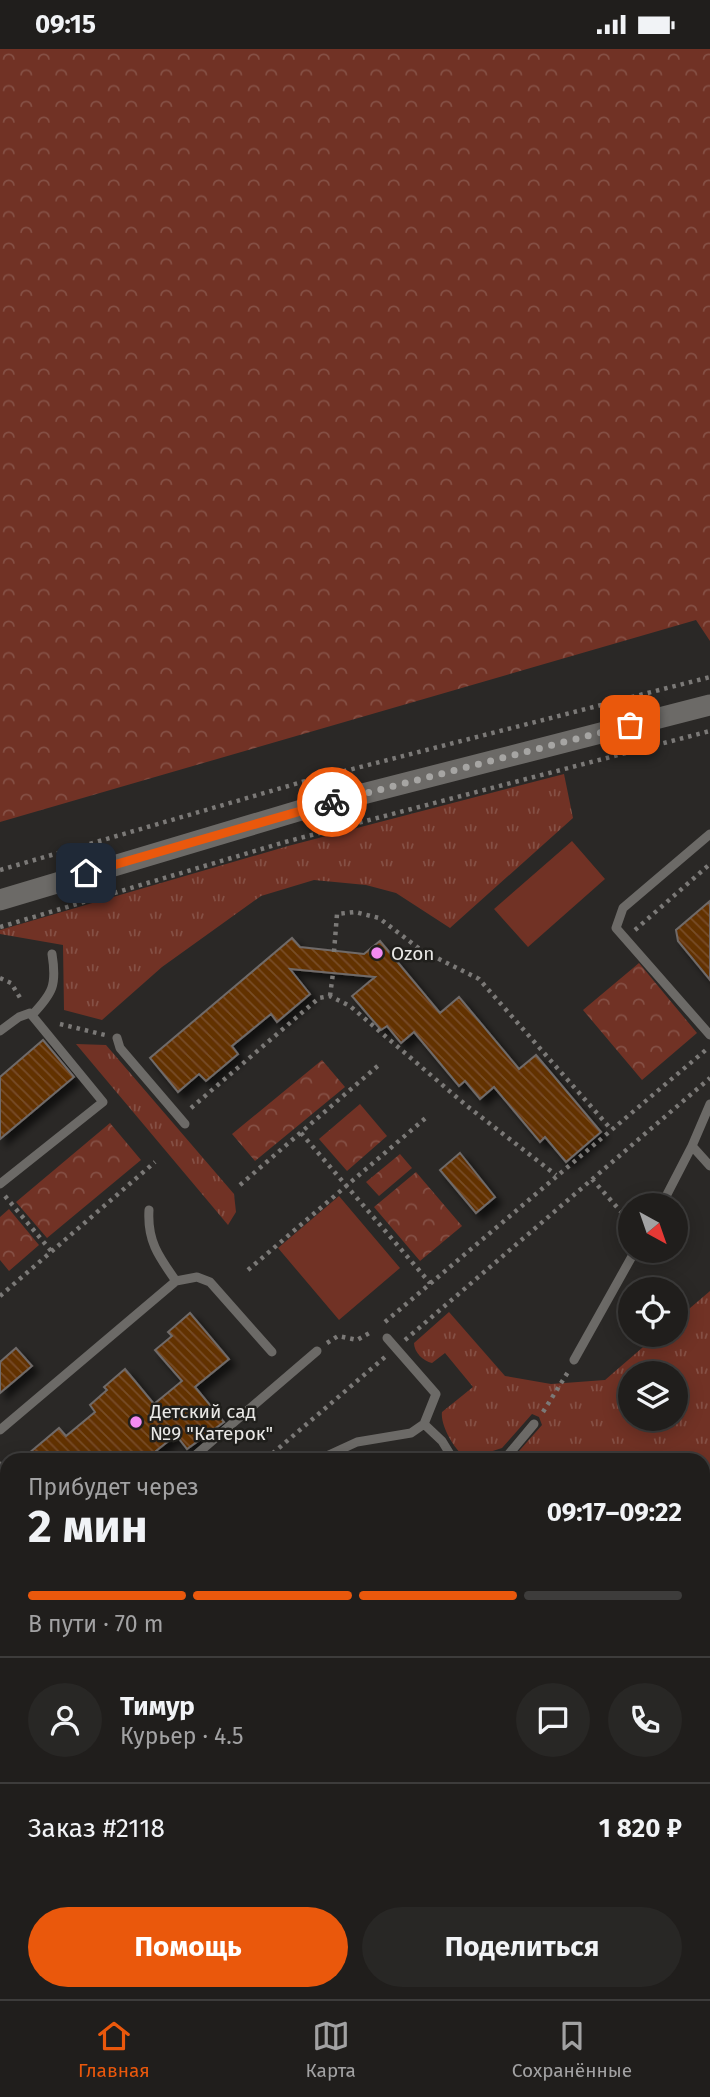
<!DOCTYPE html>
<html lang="ru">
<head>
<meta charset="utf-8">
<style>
	body { margin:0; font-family:"Fira Sans",sans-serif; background:#282725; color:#f1f3f6; height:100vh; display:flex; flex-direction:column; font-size:26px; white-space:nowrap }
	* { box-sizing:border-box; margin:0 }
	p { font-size:23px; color:#a2a2a3 }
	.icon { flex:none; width:38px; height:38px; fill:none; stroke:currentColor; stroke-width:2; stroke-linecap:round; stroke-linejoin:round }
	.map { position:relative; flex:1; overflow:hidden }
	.sheet { position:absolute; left:0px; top:1404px; width:710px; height:548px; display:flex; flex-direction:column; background:#201e1c; border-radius:21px 21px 0 0; box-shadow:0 4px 18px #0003,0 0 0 2px #3d3c3b }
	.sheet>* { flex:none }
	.needle { width:46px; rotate:140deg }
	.fabs { position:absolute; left:618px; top:1144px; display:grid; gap:14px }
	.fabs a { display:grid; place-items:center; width:70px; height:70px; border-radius:50%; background:#201e1c; box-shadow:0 4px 18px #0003,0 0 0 2px #3d3c3b; font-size:35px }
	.pin { position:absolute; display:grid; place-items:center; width:60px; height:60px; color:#fff; margin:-30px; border-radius:14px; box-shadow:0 4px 10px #0006 }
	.courier { position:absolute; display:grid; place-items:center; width:70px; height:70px; margin:-35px; border:5px solid #ea580c; border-radius:50%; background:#fff; color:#222; box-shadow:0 2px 9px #0007 }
	.summary em { font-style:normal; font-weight:700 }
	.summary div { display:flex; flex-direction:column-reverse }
	.summary { display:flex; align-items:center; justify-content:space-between; height:119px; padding:0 28px }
	h1 { font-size:46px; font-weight:700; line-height:52px }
	.bar { display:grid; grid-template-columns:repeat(4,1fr); gap:10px 7px; align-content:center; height:84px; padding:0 28px }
	.bar i { height:9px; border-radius:5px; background:#3d3c3b }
	.bar .active { background:#ea580c }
	.bar p { grid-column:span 4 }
	.line { display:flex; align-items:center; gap:18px; padding:0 28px; border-top:2px solid #3d3c3b }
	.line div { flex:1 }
	.round { display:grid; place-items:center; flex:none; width:74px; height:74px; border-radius:37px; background:#282725 }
	.button { display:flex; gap:14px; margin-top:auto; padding:14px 28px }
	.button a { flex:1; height:80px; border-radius:42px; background:#ea580c; color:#fff; font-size:28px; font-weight:700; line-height:80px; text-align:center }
	.button a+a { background:#282725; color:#f1f3f6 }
	.status { display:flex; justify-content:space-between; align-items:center; height:49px; padding:0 35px; background:#201e1c; direction:ltr }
	.status svg { height:19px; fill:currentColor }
	.menu { display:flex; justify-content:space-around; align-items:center; height:98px; border-top:2px solid #3d3c3b; background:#201e1c; font-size:19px; color:#a2a2a3 }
	.menu a { display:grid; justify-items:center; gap:4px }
	.menu .active { color:#ea580c }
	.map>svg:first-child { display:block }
	.grass { fill:url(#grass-tufts); fill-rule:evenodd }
	.forest { fill:url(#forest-crowns) }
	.pitch { fill:#713225 }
	.building { fill:url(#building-back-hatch); stroke:#6f6b69; stroke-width:2; filter:url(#shadow) }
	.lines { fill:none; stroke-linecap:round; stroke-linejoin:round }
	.path { stroke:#7b7977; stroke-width:4.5; stroke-dasharray:3.5 5; stroke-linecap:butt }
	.lane { stroke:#6c6a67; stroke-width:9 }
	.secondary { stroke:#6c6a67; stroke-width:21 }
	.done { stroke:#a6a5a3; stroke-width:7; stroke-dasharray:0 12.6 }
	.route { stroke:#ea580c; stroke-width:9 }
	.poi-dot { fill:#f28af2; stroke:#201f1c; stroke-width:2.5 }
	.labels { text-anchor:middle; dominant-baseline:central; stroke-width:5; stroke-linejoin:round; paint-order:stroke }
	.poi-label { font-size:19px; fill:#e9e8e6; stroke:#201f1c; text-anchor:start }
</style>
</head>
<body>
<div class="status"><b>09:15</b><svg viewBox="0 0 49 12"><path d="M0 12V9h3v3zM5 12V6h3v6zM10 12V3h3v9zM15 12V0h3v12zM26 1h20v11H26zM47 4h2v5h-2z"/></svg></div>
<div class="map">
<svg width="710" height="1950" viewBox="0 0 710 1950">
	<defs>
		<pattern id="grass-tufts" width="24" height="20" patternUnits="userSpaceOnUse" patternTransform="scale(1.75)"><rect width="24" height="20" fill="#713225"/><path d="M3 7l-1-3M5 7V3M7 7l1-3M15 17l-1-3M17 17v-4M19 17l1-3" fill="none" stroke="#855045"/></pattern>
		<pattern id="forest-crowns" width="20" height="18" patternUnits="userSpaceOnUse" patternTransform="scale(1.75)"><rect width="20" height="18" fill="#713225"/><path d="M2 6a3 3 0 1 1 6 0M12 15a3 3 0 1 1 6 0" fill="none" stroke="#855045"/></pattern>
		<pattern id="building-back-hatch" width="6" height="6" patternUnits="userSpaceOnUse" patternTransform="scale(1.75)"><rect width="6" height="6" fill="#623003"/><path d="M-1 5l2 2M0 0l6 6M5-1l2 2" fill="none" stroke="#784e28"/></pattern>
		<filter id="shadow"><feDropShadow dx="6" dy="6" stdDeviation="3.5" flood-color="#0009"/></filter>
	</defs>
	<rect width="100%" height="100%" fill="#2a2826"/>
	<path class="grass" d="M564,725l9,44 -123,110 -54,-35 -30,-8 -52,-5 -53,16 -99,71 -60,53 -38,-10 -1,-65 -63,-11v-4l288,-84z
		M76,995l30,1 128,149 2,18 -8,13z
		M710,1242v352h-6v-184h-192l30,-34 -3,-8 -7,-3 -30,34 -34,11c-12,-6 -28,-33 -26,-47l31,-25 -28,-34 -13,10c-9,-2 -18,-11 -18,-20l35,-31 56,64 46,8 54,-4 52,-45h19v-15zM630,1325h46v45h-46z
		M704,1623h6v56l-6,-1z
		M0,1672h7v62l-7,-15z
		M704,1920l6,2v28h-38l-17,-6h49z
		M45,1944h346l-10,6h-336z"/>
	<path class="forest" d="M0,0h710v592l-14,-21 -696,202z
		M639,914l58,70 -55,47 -59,-70z
		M322,1011l23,27 -90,74 -23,-27z
		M360,1055l27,32 -40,35 -28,-32z
		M110,1074l31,37 -94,78 -31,-36z
		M400,1105l12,14 -33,28 -13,-14z
		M416,1123l46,54 -42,35 -46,-54z
		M9,1160l30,36 -30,26 -9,-11v-43z"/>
	<path class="pitch" d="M572,792l33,38 -77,68 -34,-38z
		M339,1147l61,72 -61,52 -61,-72z"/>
	<path class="building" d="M710,852v79l-32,-39 -2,-11z
		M292,889l8,9 64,7 16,-13 60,72 19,-16 60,72 17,-14 65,77 -35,30 -21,-25 -5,5 -46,-55 -14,12 -15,-18 -6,5 -45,-54 -13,11 -14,-17 -6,4 -29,-34 23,-19 -85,-8 20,25 -33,28 -6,-8 -39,32 6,8 -32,27 -7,-7 -21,18 -28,-34z
		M43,991l31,37 -74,62v-62z
		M460,1104l35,44 -19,16 -36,-43z
		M190,1264l39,46 -34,28 29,35 -37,27 -11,-14 -30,24h-124l37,-31 7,8 29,-24 -5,-7 17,-15 -3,-3 21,-18 29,35 28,-23 -27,-31 17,-14 -4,-4z
		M16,1299l16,18 -32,27v-31z"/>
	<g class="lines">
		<path class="path" d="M0,821l302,-88 408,-105
			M0,878l285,-85 425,-111
			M635,881l75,-66
			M334,903l3,-38 18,-2 24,6 42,32 58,29 131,149
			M0,929l11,5 11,18
			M330,947l3,-23
			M60,975l45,11
			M191,1059l128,-110 11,-2 20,10 117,100 89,69
			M301,1084l129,150
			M592,1130l38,43
			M240,1136l140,-121
			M5,1147l47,56
			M248,1221l180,-154
			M0,1247l155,-134
			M385,1273l322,-273
			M405,1291l305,-262
			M327,1294l11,-7 19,4 16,-9
			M543,1363l25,-40
			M266,1410l119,-102
			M0,1447l7,-5
			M704,1652h6
			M0,1714l7,-1
			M0,1807h7
			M704,1879h6
			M698,1944l1,6
			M271,1950l14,-6"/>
		<path class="lane" d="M710,785l-87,74 -7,20 94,107
			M32,966c21,-22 25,-30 20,-61
			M0,982l19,-14 11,-4 73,89 -103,82
			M117,989l3,10 65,76
			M710,1055l-18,42 18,20
			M661,1157l31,-60
			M149,1161c-2,31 10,47 27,71l21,-4 13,5 62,70
			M574,1311l61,-109
			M424,1375l18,17 11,18
			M0,1381l176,-149
			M191,1410l126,-108
			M320,1410l37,-17 54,-9 13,-9 12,-30 -49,-56
			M499,1410l9,-4 26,-31
			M0,1417l7,8
			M704,1607h6
			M0,1660l7,-1
			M704,1708h6
			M0,1747l7,11
			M704,1902l6,-2
			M0,1914h7
			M477,1950l24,-5 114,5"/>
		<path class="secondary" d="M0,851l308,-92 402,-103"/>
	</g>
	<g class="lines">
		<path class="done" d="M332,753l298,-77"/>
		<path class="route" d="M86,824l246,-71"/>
	</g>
	<g class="poi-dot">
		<circle cx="377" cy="904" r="7"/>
		<circle cx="136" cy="1373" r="7"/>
	</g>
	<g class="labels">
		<g class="poi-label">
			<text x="391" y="904">Ozon</text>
			<text x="150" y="1362">Детский сад<tspan x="150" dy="22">№9 "Катерок"</tspan></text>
		</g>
	</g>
</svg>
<div class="fabs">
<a><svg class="needle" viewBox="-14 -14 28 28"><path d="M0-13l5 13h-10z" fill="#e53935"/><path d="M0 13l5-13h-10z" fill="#a2a2a3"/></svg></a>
<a><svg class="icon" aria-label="locate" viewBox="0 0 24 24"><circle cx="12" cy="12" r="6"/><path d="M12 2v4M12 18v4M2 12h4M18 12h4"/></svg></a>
<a><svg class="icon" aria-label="layers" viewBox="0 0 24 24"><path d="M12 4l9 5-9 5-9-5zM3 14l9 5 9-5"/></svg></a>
</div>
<div class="pin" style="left:630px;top:676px;background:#ea580c"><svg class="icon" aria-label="bag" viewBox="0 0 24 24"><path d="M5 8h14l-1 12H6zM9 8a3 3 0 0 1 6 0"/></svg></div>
<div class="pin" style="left:86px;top:824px;background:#1f2937"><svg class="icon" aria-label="home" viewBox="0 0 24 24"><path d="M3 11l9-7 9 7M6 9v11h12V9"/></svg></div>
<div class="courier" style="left:332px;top:753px"><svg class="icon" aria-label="bike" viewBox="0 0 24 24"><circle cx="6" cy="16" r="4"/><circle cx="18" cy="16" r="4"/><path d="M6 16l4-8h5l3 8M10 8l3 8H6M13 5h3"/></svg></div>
<section class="sheet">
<div class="summary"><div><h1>2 мин</h1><p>Прибудет через</p></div><em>09:17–09:22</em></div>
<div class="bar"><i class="active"></i><i class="active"></i><i class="active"></i><i></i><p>В пути · 70 m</p></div>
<div class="line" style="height:126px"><a class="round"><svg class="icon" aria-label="person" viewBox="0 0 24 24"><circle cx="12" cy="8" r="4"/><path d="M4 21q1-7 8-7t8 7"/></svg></a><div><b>Тимур</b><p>Курьер · 4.5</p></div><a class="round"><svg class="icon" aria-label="chat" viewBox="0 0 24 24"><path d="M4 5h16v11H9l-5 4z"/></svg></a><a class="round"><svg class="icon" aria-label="phone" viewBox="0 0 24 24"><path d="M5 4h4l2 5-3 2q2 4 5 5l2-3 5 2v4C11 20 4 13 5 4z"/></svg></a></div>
<div class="line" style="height:91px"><div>Заказ #2118</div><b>1 820 ₽</b></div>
<div class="button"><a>Помощь</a><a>Поделиться</a></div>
</section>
</div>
<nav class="menu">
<a class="active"><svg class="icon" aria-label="home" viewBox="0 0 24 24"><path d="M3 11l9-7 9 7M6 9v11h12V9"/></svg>Главная</a>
<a><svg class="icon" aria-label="map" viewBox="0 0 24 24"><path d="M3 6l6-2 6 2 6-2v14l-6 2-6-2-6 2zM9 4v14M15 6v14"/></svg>Карта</a>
<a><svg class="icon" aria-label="saved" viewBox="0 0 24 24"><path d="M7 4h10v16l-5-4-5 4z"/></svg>Сохранённые</a>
</nav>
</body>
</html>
